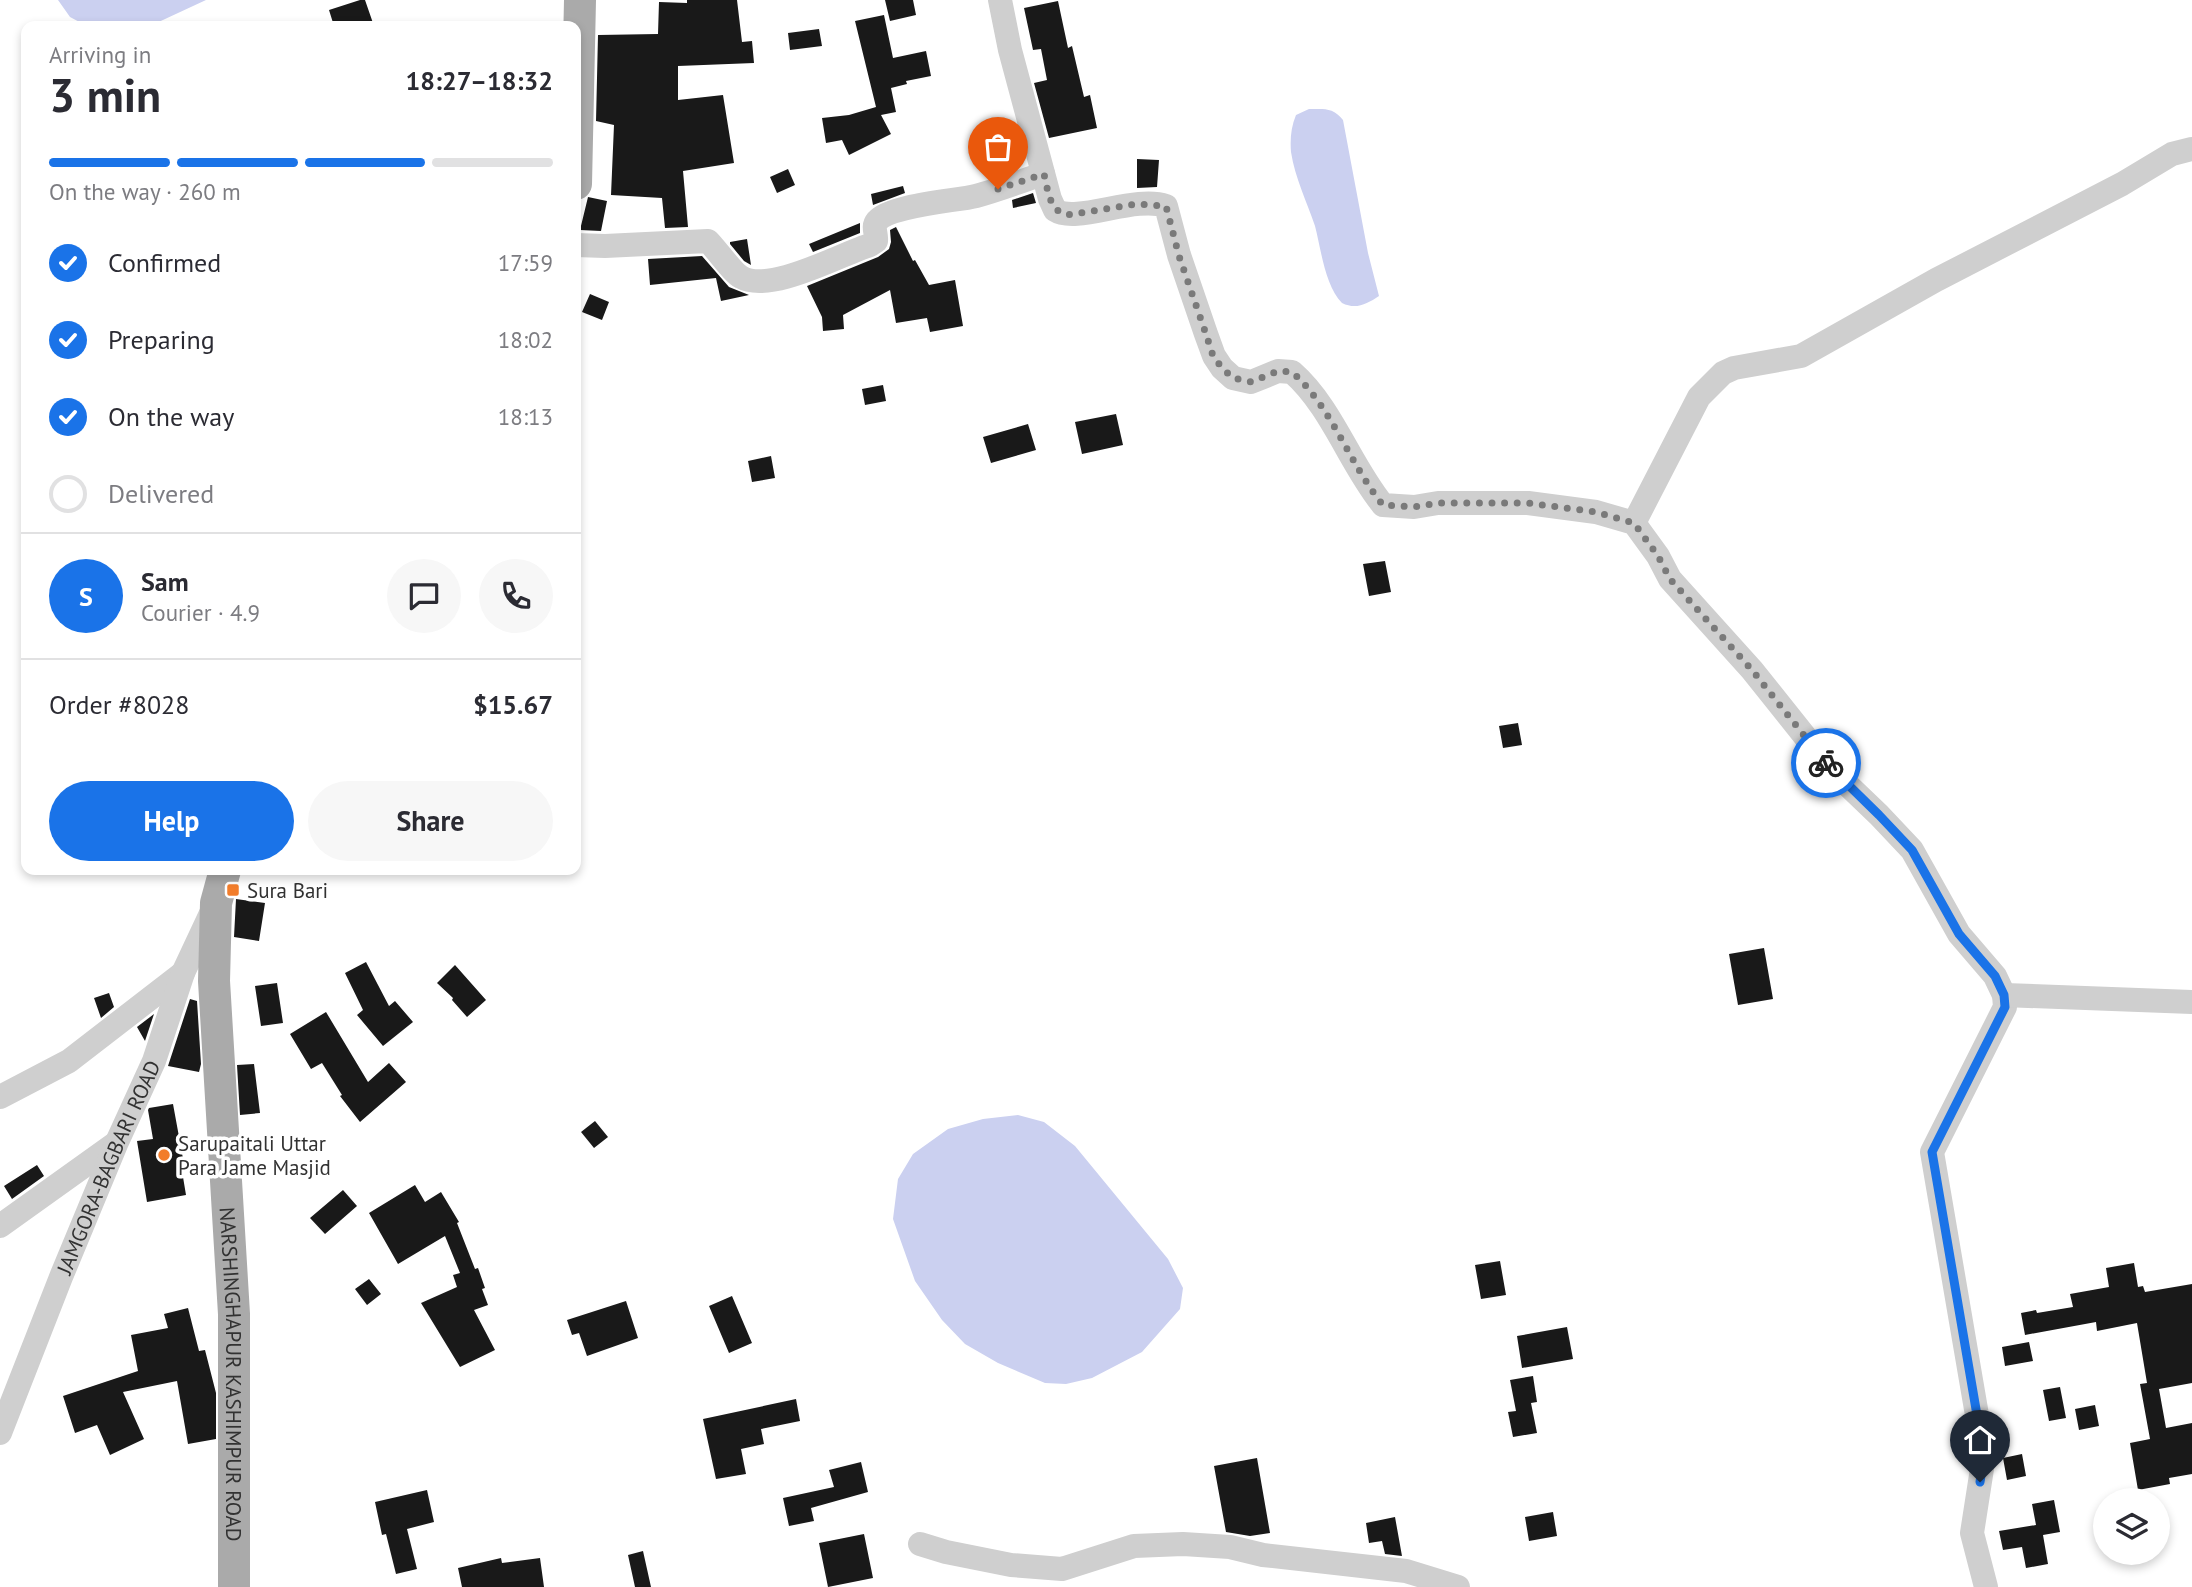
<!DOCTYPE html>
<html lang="en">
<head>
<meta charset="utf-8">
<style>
	body { margin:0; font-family:"PT Sans",sans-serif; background:#f7f7f7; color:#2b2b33; height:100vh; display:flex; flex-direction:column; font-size:26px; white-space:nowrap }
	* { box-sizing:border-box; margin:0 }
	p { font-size:23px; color:#7c7c81 }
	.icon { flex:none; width:38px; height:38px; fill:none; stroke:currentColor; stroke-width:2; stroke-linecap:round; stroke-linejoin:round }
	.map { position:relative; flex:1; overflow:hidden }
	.panel { position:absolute; left:21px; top:21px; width:560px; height:854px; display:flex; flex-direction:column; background:#fff; border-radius:14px; box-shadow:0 4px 10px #0003 }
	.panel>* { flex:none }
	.controls { position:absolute; left:2093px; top:1488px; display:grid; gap:14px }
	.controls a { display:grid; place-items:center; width:77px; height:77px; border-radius:50%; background:#fff; box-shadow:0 4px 10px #0003; font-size:35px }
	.pin { position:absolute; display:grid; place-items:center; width:60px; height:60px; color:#fff; margin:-72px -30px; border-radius:50% 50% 50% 0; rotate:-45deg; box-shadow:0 0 7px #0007 }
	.pin .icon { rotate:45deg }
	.courier { position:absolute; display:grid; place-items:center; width:70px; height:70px; margin:-35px; border:5px solid #1a73e8; border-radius:50%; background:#fff; color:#222; box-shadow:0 2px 9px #0007 }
	.overview em { font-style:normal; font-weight:700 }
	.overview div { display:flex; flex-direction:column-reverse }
	.overview { display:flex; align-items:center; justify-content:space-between; height:119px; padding:0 28px }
	h1 { font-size:46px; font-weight:700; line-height:52px }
	.bar { display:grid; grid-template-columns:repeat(4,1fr); gap:10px 7px; align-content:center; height:84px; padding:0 28px }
	.bar i { height:9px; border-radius:5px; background:#e1e1e2 }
	.bar .active { background:#1a73e8 }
	.bar p { grid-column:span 4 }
	.line { display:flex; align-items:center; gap:18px; padding:0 28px; border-top:2px solid #e1e1e2 }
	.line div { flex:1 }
	.round { display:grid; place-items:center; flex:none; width:74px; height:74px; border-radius:37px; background:#f7f7f7 }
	ol { padding:0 28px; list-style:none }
	li { display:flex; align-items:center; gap:21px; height:77px }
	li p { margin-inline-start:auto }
	li .icon { padding:7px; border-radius:50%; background:#1a73e8; color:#fff; stroke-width:4 }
	li:last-child { color:#7c7c81 }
	li i { width:38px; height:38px; border:4px solid #e1e1e2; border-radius:50% }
	.primary-button { display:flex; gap:14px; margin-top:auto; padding:14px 28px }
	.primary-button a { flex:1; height:80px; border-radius:42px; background:#1a73e8; color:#fff; font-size:28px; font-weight:700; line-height:80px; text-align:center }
	.primary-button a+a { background:#f7f7f7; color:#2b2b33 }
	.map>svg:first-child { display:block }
	.water { fill:#cbd0f0 }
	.building { fill:#191919 }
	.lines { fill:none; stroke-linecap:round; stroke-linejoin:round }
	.minor { stroke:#cfcfcf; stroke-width:24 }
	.major { stroke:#aaa; stroke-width:32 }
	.done { stroke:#7a7a7a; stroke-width:7; stroke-dasharray:0 12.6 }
	.route { stroke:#1a73e8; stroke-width:9 }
	.poi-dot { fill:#f27d2b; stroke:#fff; stroke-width:2.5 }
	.labels { text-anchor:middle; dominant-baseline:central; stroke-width:7; stroke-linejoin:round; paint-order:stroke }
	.poi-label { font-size:21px; fill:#323232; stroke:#fff; text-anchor:start }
	.street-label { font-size:21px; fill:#323232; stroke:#fff }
</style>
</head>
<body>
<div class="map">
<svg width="2192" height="1587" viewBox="0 0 2192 1587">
	<rect width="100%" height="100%" fill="#fff"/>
	<path class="water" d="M58,0h148l-56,26h-63l-17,-9z
		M1309,109c15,0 24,-2 34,11l25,133 11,43c-12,8 -23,14 -37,7 -17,-17 -21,-54 -27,-77 -8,-24 -20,-48 -24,-74 -1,-13 0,-25 5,-37z
		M1018,1115l26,7 31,24 93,113 15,29 -3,21 -38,43 -50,26 -26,6 -21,-1 -47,-20 -33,-19 -23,-24 -27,-39 -22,-62 5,-40 15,-25 35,-25 35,-10z"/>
	<path class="building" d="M360,0h5l9,26h-40l-5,-16z
		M687,0h50l5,42 10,-1 2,22 -76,3v34l45,-5 11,68 -51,8 5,56 -23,1 -3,-30 -51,-3 3,-70 -18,-4 2,-86 60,-1 1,-32 28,1z
		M885,0h28l3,15 -26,6z
		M1058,1l10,47 4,-2 12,51 6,-2 7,33 -48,10 -15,-55 13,-3 -6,-31 -8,1 -9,-42z
		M884,15l9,43 33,-7 5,25 -25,5 1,3 -16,4 5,24 -15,3 10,19 -42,21 -7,-15 -16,3 -4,-25 27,-3 27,-8 -21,-86z
		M819,29l3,17 -32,4 -2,-17z
		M1137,159l22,1 -2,27 -20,1z
		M788,169l7,16 -18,8 -7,-16z
		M903,186l2,7 -32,12 -2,-11z
		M1033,193l3,10 -23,5 -1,-8z
		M588,197l19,4 -6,30 -21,-1z
		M860,223v10l-47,19 -4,-8z
		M896,227l17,34 2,-1 14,25 26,-5 8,46 -33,6 -3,-14 -31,5 -6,-33 -47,25 1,14 -21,2 -1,-14 -15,-31 71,-29 11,-8 2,-7 -1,-12z
		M747,239l4,26 -7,-4 -14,-17v-2z
		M702,256l27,31 20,8 -28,6 -5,-23 -66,7 -2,-26z
		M590,294l19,8 -7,18 -20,-8z
		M883,385l3,16 -21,4 -3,-16z
		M1116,414l7,31 -41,9 -7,-32z
		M1028,424l8,26 -45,13 -8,-26z
		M771,456l4,22 -23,4 -4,-21z
		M1385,561l6,31 -22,4 -6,-32z
		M1518,723l4,22 -19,3 -4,-22z
		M236,899l29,4 -6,38 -25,-4z
		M1764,948l9,51 -35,6 -9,-51z
		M366,962l23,44 6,-5 18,21 -30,24 -26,-31 6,-5 -18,-37z
		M455,965l31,35 -19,17 -15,-17 1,-2 -16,-15z
		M277,983l6,40 -22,3 -6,-40z
		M109,993l5,14 -13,11 -7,-20z
		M190,999l7,2 4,63 -2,8 -31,-6z
		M326,1012l42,70 21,-19 17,19 -46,40 -20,-26 2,-1 -20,-32 -11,6 -21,-35z
		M154,1014l-9,27 -8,-14z
		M254,1064l6,49 -20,2 -3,-50z
		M173,1104l11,60 -3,1 5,30 -39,7 -10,-61 16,-2 -5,-29 1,-2z
		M595,1121l13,16 -14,11 -13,-16z
		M37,1165l7,11 -32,23 -8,-13z
		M415,1185l10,17 16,-10 18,30 -2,1 18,46 3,-1 7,20 -3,1 6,16 -14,5 21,40 -35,17 -39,-64 36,-16 -4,-12 7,-2 -15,-37 -47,28 -29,-51z
		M343,1190l14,16 -32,28 -15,-16z
		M1500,1261l6,34 -25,4 -6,-34z
		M2134,1263l4,24 5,-1 2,6 47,-8v99l-33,6 7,39 26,-5v51l-23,4 1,6 -32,6 -8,-47 20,-4 -10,-55 7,-1 -10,-60 -40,8 -1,-9 -71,13 -4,-22 15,-3 1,3 36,-6 -3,-13 39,-7 -3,-19z
		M369,1279l12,15 -14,11 -12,-16z
		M732,1296l20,47 -23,10 -20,-47z
		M626,1301l12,37 -51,18 -8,-23 -7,2 -5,-15z
		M188,1308l11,43 6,-1 11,43v46l-28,5 -11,-63 -54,11 21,47 -34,16 -13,-30 -22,8 -12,-37 75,-25 -7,-36 37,-7 -4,-14z
		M1567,1327l6,32 -51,9 -5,-32z
		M2029,1342l4,19 -28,5 -3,-19z
		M1533,1376l4,26 -6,1 6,30 -24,4 -5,-25 8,-1 -6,-31z
		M2060,1387l6,31 -17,3 -6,-31z
		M796,1399l4,22 -39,8 3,15 -23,5 5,25 -30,5 -13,-60z
		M2095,1405l4,21 -20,4 -4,-21z
		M2022,1454l4,22 -19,4 -4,-22z
		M1257,1458l13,75 -20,3 -24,-4 -12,-66z
		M861,1462l7,30 -57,16 3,13 -25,5 -6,-28 51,-11 -5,-17z
		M427,1490l7,32 -27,7 10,40 -21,5 -10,-40 -4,1 -7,-33z
		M2054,1500l6,32 -17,3 5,29 -22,4 -4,-21 -19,3 -4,-19 37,-6 -4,-21z
		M1553,1512l4,24 -28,5 -4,-24z
		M1395,1517l7,39 -17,-2 -3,-13 -13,2 -3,-20z
		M864,1534l9,44 -45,9 -9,-44z
		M643,1551l8,36h-16l-7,-32z
		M501,1558l1,5 38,-5 4,29h-82l-4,-19z"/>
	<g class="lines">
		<g class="minor">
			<path d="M1000,0l10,50 40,149 5,11c21,14 80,-15 111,-4l13,49 27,79 8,22 8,12 11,10 18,4 27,-11 14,1c40,35 58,93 91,133l31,2 24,-4h90l68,9 38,11 24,33 12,23 82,91 79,99 48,46 33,35 47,84 36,42 9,19 1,12 -73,145 52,304 -12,77 14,54"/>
			<path d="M576,245l29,1 103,-5c9,9 25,32 33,36 29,17 100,-23 129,-32l6,-4c1,-7 -4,-14 1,-20 14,-16 79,-20 99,-25 23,-6 45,-15 67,-22"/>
			<path d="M1634,523l65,-126 24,-24 11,-5 67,-12 135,-76 186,-96 50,-30 20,-5"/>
			<path d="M2004,995l188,7"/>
			<path d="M0,1097l69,-36 114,-88"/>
			<path d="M0,1226l116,-83"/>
			<path id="s1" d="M0,1433l61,-156 56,-135 37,-81 29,-88 30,-64"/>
			<path d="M920,1544l26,8 65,13 51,4 72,-23 49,-2 47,3 33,8 143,16 52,16"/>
		</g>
		<g class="major">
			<path d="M576,184l4,-184"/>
			<path id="s2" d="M225,870l-9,33 -2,78 20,333v273"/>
		</g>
	</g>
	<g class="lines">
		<path class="done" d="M998,189l46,-15c4,16 5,37 23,41l69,-11 30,2 13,50 27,78 7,22 9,12 11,10 18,4 27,-11 14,1c40,35 58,93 91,133l31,2 24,-4h90l68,9 38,11 24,33 12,23 82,91 74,93"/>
		<path class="route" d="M1826,763l53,52 33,35 47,84 36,42 9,19 1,12 -73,145 52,304 -4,26"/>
	</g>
	<g class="poi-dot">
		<rect x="226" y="883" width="14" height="14" rx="3.5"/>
		<circle cx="164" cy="1155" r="7"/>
	</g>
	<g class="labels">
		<g class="poi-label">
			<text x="247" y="890">Sura Bari</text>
			<text x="178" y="1143">Sarupaitali Uttar<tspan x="178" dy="24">Para Jame Masjid</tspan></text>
		</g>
		<g class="street-label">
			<text stroke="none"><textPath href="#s1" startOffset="287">JAMGORA-BAGBARI ROAD</textPath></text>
			<text stroke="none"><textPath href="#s2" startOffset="506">NARSHINGHAPUR KASHIMPUR ROAD</textPath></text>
		</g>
	</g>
</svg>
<div class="controls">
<a><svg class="icon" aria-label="layers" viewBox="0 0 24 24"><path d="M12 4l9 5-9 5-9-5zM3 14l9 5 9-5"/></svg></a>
</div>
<div class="pin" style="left:998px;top:189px;background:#ea580c"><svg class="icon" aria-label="bag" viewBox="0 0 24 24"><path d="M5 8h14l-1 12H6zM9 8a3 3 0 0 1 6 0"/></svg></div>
<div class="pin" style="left:1980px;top:1482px;background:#1f2937"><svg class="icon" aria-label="home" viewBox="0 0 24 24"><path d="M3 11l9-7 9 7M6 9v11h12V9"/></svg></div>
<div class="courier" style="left:1826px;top:763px"><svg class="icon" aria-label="bike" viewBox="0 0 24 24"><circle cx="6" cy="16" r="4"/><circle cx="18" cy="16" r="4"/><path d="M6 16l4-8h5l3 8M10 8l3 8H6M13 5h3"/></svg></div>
<section class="panel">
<div class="overview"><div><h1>3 min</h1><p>Arriving in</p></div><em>18:27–18:32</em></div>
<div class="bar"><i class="active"></i><i class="active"></i><i class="active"></i><i></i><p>On the way · 260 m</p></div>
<ol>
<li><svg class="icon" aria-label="check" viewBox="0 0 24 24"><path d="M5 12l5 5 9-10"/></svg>Confirmed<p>17:59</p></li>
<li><svg class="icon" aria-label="check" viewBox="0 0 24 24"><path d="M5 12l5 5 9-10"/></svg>Preparing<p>18:02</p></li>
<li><svg class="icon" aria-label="check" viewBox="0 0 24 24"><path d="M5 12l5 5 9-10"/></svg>On the way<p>18:13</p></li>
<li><i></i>Delivered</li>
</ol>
<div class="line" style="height:126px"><b class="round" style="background:#1a73e8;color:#fff">S</b><div><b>Sam</b><p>Courier · 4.9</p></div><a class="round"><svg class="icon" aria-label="chat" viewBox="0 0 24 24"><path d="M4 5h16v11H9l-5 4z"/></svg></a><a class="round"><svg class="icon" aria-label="phone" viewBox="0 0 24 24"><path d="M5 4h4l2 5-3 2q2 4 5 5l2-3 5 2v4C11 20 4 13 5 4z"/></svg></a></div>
<div class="line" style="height:91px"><div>Order #8028</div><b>$15.67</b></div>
<div class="primary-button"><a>Help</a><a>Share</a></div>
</section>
</div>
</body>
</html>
